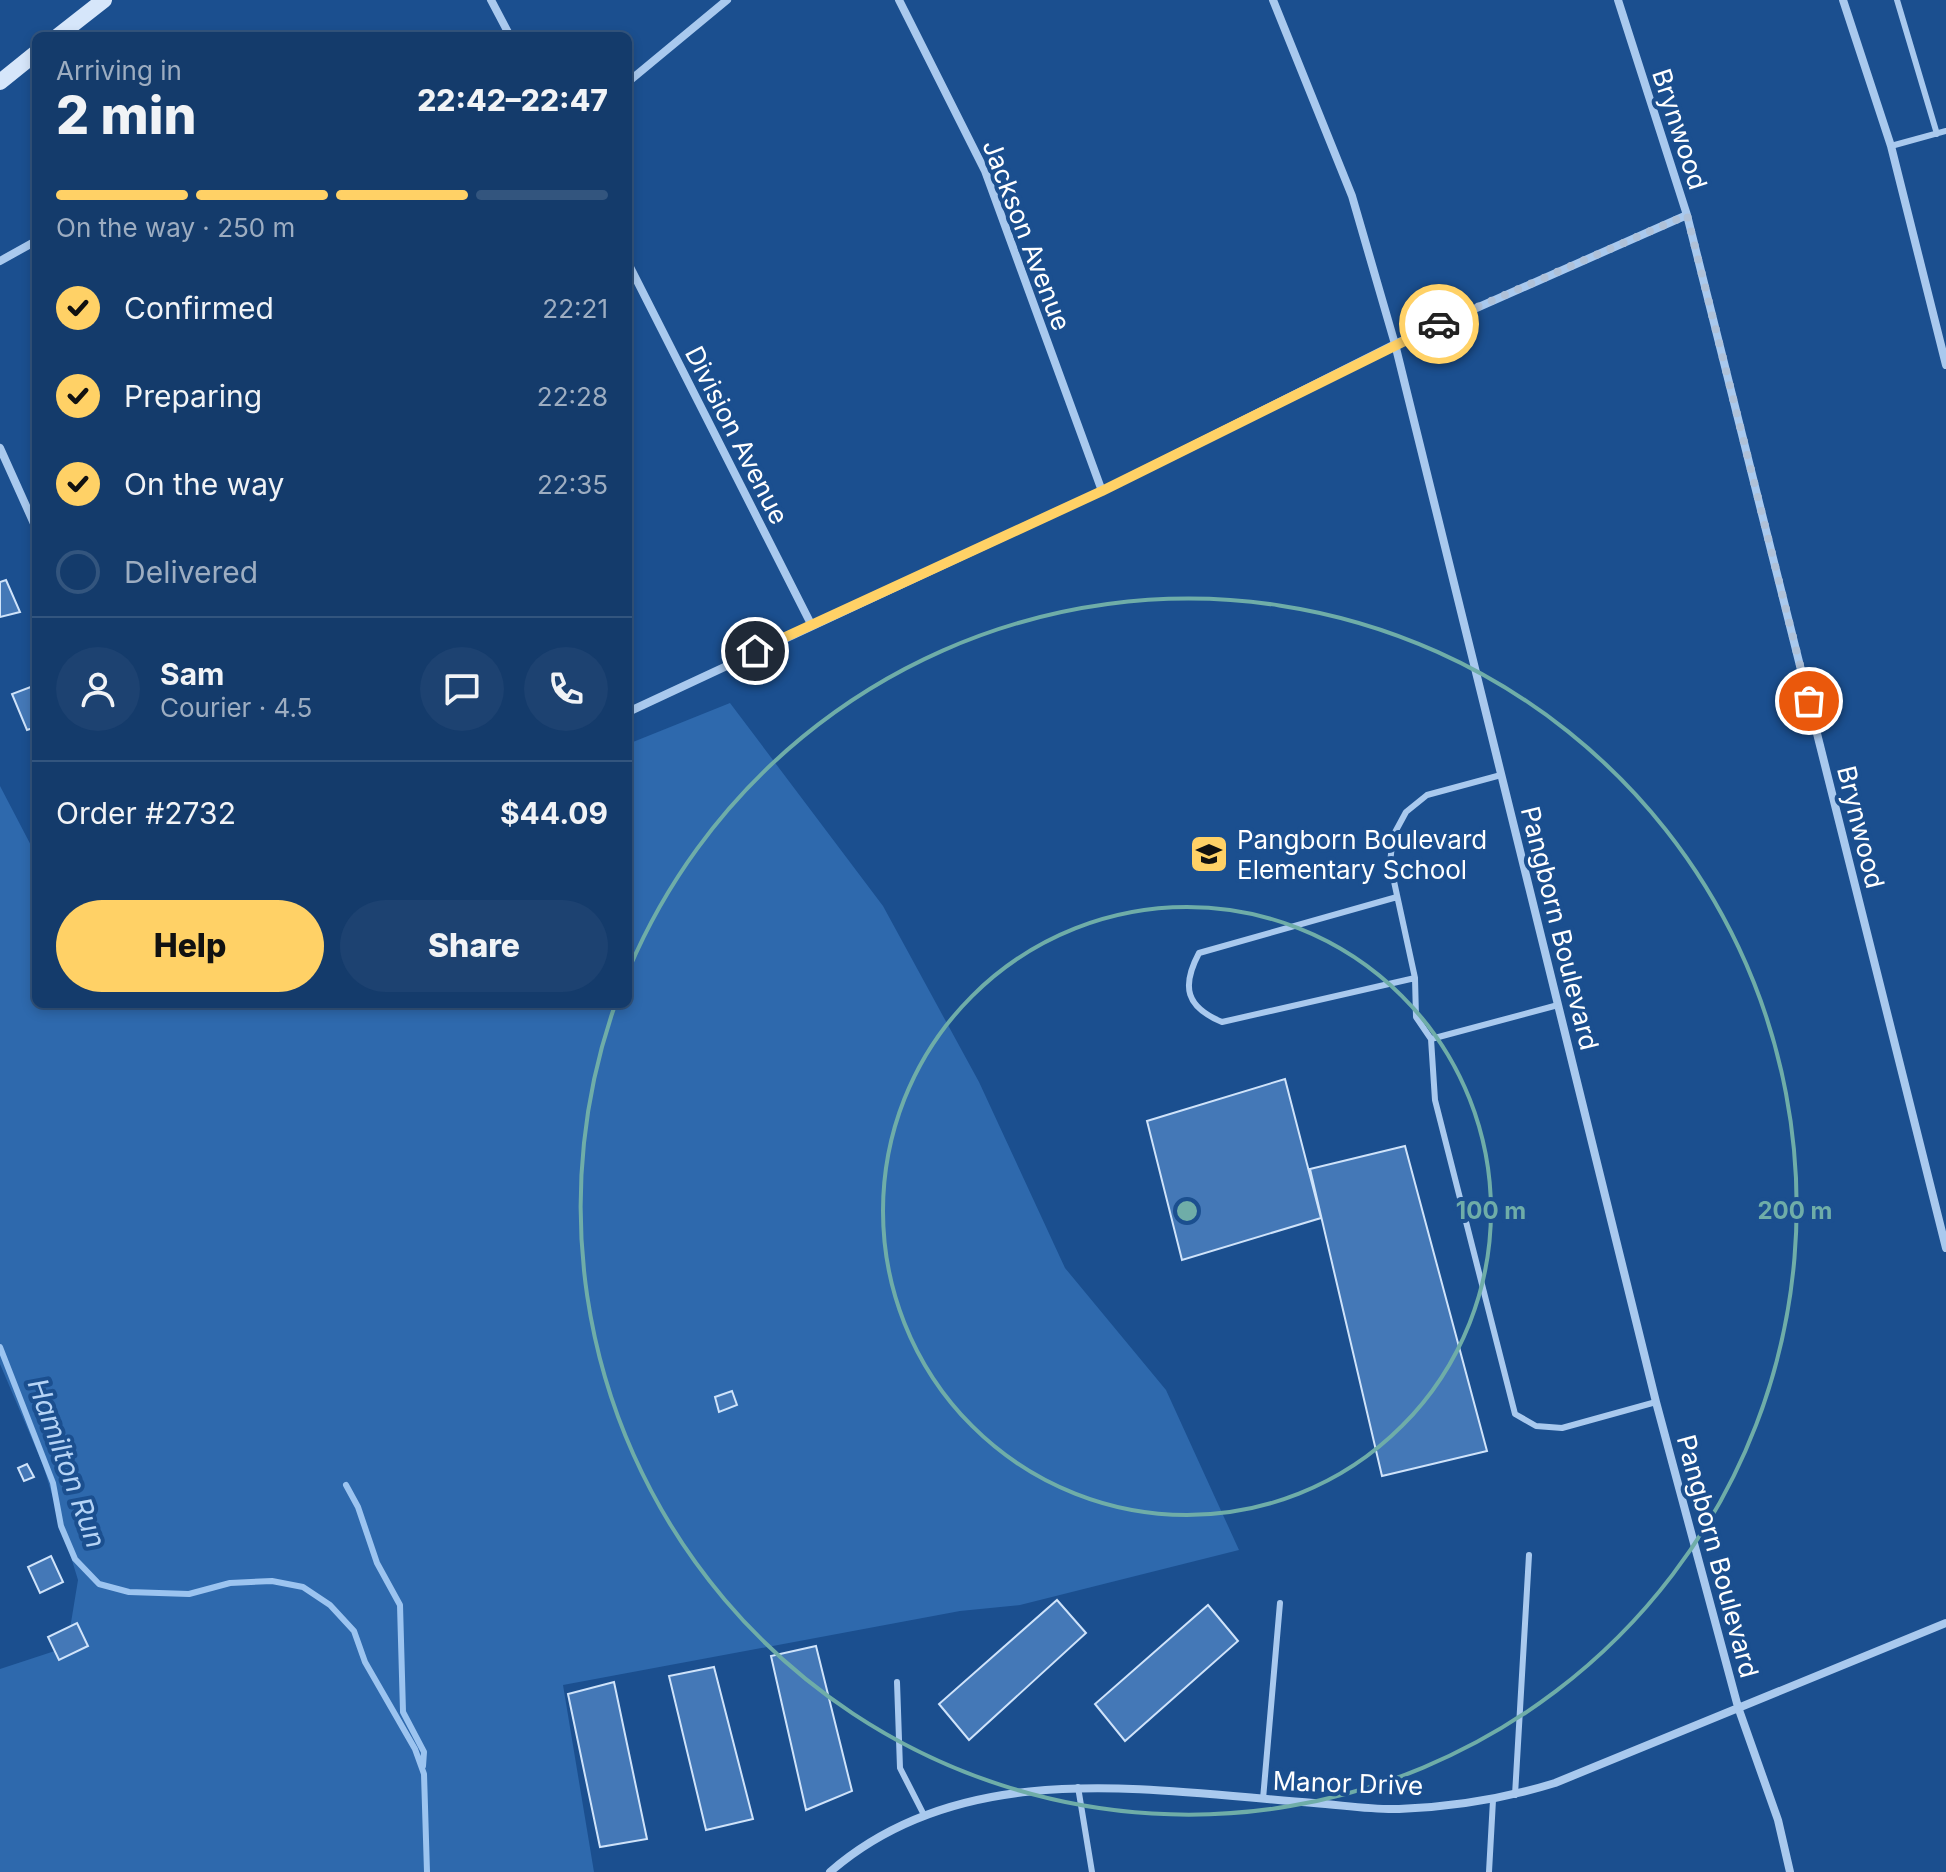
<!DOCTYPE html>
<html lang="en">
<head>
<meta charset="utf-8">
<style>
	body { margin:0; font-family:Inter,sans-serif; background:#1d4271; color:#f1f3f6; height:100vh; display:flex; flex-direction:column; font-size:30px; white-space:nowrap }
	* { box-sizing:border-box; margin:0 }
	p { font-size:26px; color:#9dadc1 }
	.icon { flex:none; width:44px; height:44px; fill:none; stroke:currentColor; stroke-width:2; stroke-linecap:round; stroke-linejoin:round }
	.map { position:relative; flex:1; overflow:hidden }
	.sheet { position:absolute; left:32px; top:32px; width:600px; height:976px; display:flex; flex-direction:column; background:#143b6b; border-radius:12px; box-shadow:0 4px 12px #0003,0 0 0 2px #33557e }
	.sheet>* { flex:none }
	.pin { position:absolute; display:grid; place-items:center; width:68px; height:68px; color:#fff; margin:-34px; border:4px solid #fff; border-radius:50%; box-shadow:0 2px 8px #0007 }
	.courier { position:absolute; display:grid; place-items:center; width:80px; height:80px; margin:-40px; border:6px solid #ffd166; border-radius:50%; background:#fff; color:#222; box-shadow:0 2px 10px #0007 }
	.headline em { font-style:normal; font-weight:800 }
	.headline div { display:flex; flex-direction:column-reverse }
	.headline { display:flex; align-items:center; justify-content:space-between; height:136px; padding:0 24px }
	h1 { font-size:52px; font-weight:800; line-height:60px }
	.bar { display:grid; grid-template-columns:repeat(4,1fr); gap:12px 8px; align-content:center; height:96px; padding:0 24px }
	.bar i { height:10px; border-radius:6px; background:#33557e }
	.bar .current { background:#ffd166 }
	.bar p { grid-column:span 4 }
	.line { display:flex; align-items:center; gap:20px; padding:0 24px; border-top:2px solid #33557e }
	.line div { flex:1 }
	.round { display:grid; place-items:center; flex:none; width:84px; height:84px; border-radius:42px; background:#1d4271 }
	ol { padding:0 24px; list-style:none }
	li { display:flex; align-items:center; gap:24px; height:88px }
	li p { margin-inline-start:auto }
	li .icon { padding:8px; border-radius:50%; background:#ffd166; color:#111; stroke-width:4 }
	li:last-child { color:#9dadc1 }
	li i { width:44px; height:44px; border:4px solid #33557e; border-radius:50% }
	.action { display:flex; gap:16px; margin-top:auto; padding:16px 24px }
	.action a { flex:1; height:92px; border-radius:48px; background:#ffd166; color:#111; font-size:32px; font-weight:800; line-height:92px; text-align:center }
	.action a+a { background:#1d4271; color:#f1f3f6 }
	.map>svg:first-child { display:block }
	.green { fill:#2e69ad }
	.lines { fill:none; stroke-linecap:round; stroke-linejoin:round }
	.stream { stroke:#9cc4f0; stroke-width:6 }
	.building { fill:#4478b7; stroke:#cfe3fa; stroke-width:2 }
	.service { stroke:#a9c9ee; stroke-width:6 }
	.minor { stroke:#a9c9ee; stroke-width:8 }
	.secondary { stroke:#d6e6fa; stroke-width:16 }
	.done { stroke:#afc1d8; stroke-width:8; stroke-dasharray:0 14.4 }
	.route { stroke:#ffd166; stroke-width:10 }
	.ring { fill:none; stroke:#6fada8; stroke-width:4 }
	.labels { text-anchor:middle; dominant-baseline:central; stroke-width:8; stroke-linejoin:round; paint-order:stroke }
	.street-label { font-size:26px; fill:#fff; stroke:#1b4f8f }
	.poi-label { font-size:26px; fill:#fff; stroke:#1b4f8f; text-anchor:start }
	.water-label { font-size:28px; font-style:italic; fill:#b5d3f5; stroke:#1b4f8f }
	.centre { fill:#6fada8; stroke:#1b4f8f; stroke-width:4 }
	.ring-label { font-size:24px; text-anchor:middle; font-weight:bold; fill:#6fada8; stroke:#1b4f8f; stroke-width:8; stroke-linejoin:round; paint-order:stroke }
</style>
</head>
<body>
<div class="map">
<svg width="1946" height="1872" viewBox="0 0 1946 1872">
	<rect width="100%" height="100%" fill="#1b4f8f"/>
	<path class="green" d="M730,703l153,203 96,176 86,186 101,122 73,160 -219,55 -60,6 -397,74 31,187h-594v-203l67,-22 11,-67 -35,-115 -43,-101v-578l36,69v149h592v-260z"/>
	<g class="lines">
		<path class="stream" d="M0,1347l53,136 8,43 14,33 24,25 30,8 60,2 41,-11 42,-2 31,6 27,18 24,26 11,31 50,87 9,25 3,98
			M346,1485l12,22 19,56 23,42 3,107 21,40 -1,14"/>
	</g>
	<path class="building" d="M6,580l14,32 -20,5v-35z
		M36,685v42l-9,3 -15,-36z
		M1285,1079l36,139 -139,42 -35,-139z
		M1405,1146l82,305 -105,25 -72,-307z
		M732,1391l5,14 -18,7 -4,-15z
		M27,1464l7,13 -10,4 -6,-13z
		M51,1556l12,26 -23,11 -12,-26z
		M1057,1600l29,33 -117,107 -30,-36z
		M1208,1605l30,36 -113,100 -30,-37z
		M77,1623l11,23 -29,14 -11,-23z
		M816,1646l36,145 -46,19 -35,-154z
		M714,1667l39,152 -47,11 -37,-154z
		M614,1682l33,157 -47,8 -32,-153z"/>
	<g class="lines">
		<path class="service" d="M1897,0l40,134
			M1891,146l55,-15
			M1397,897l-198,56c-18,34 -13,54 23,69l193,-44
			M1558,1005l-127,34 4,61 80,314 21,12 26,2 94,-26
			M1431,1039l-15,-22 -1,-39 -25,-115 3,-27 13,-24 21,-17 74,-20
			M897,1682l3,86 24,47
			M1078,1787l14,85
			M1515,1795l14,-240
			M1263,1799l17,-196
			M1489,1872l4,-72"/>
		<path class="minor" d="M491,0l19,36
			M899,0l86,171 117,320
			M1273,0l79,196 43,148 261,1058 82,305 40,113 12,52
			M1618,0l69,215 259,1033
			M1843,0l48,146 55,219
			M628,82l99,-82
			M0,261l36,-20
			M628,263l183,361
			M0,448l36,80
			M628,712l474,-221 293,-147 292,-129
			M830,1872c134,-117 322,-81 484,-69 28,2 57,7 85,6 54,-2 104,-10 156,-26l391,-160"/>
		<path class="secondary" d="M58,36l46,-36
			M0,82l36,-29"/>
	</g>
	<g class="lines">
		<path class="done" d="M1439,324l248,-109 122,486"/>
		<path class="route" d="M755,651l347,-160 337,-167"/>
	</g>
	<g class="ring">
		<circle cx="1187" cy="1211" r="304"/>
		<path d="M629 969A608 608 0 1 1 614 1008"/>
	</g>
	<defs>
		<g id="school-square" transform="scale(2)"><rect x="-9" y="-9" width="18" height="18" rx="4" fill="#ffd166" stroke="#1b4f8f"/><path d="M0-5L7-2L0 1L-7-2ZM-4 1L0 2.5L4 1V4Q0 6-4 4Z" fill="#111"/></g>
	</defs>
	<g fill-rule="evenodd">
		<use href="#school-square" x="1209" y="854"/>
	</g>
	<g class="labels">
		<g class="street-label">
			<text transform="translate(1680 129) rotate(72)">Brynwood</text>
			<text transform="translate(1027 235) rotate(69)">Jackson Avenue</text>
			<text transform="translate(737 435) rotate(63)">Division Avenue</text>
			<text transform="translate(1861 827) rotate(76)">Brynwood</text>
			<text transform="translate(1560 928) rotate(76)">Pangborn Boulevard</text>
			<text transform="translate(1718 1556) rotate(75)">Pangborn Boulevard</text>
			<text transform="translate(1348 1783) rotate(2)">Manor Drive</text>
		</g>
		<g class="poi-label">
			<text x="1237" y="839">Pangborn Boulevard<tspan x="1237" dy="30">Elementary School</tspan></text>
		</g>
		<g class="water-label">
			<text transform="translate(67 1463) rotate(70)">Hamilton Run</text>
		</g>
	</g>
	<circle cx="1187" cy="1211" r="12" class="centre"/>
	<g class="ring-label">
		<text x="1491" y="1219">100 m</text>
		<text x="1795" y="1219">200 m</text>
	</g>
</svg>
<div class="pin" style="left:1809px;top:701px;background:#ea580c"><svg class="icon" aria-label="bag" viewBox="0 0 24 24"><path d="M5 8h14l-1 12H6zM9 8a3 3 0 0 1 6 0"/></svg></div>
<div class="pin" style="left:755px;top:651px;background:#1f2937"><svg class="icon" aria-label="home" viewBox="0 0 24 24"><path d="M3 11l9-7 9 7M6 9v11h12V9"/></svg></div>
<div class="courier" style="left:1439px;top:324px"><svg class="icon" aria-label="car" viewBox="0 0 24 24"><path d="M5 17H2v-5l4-1 3-4h7l3 4 3 1v5h-3M9 17h6M6 11h13"/><circle cx="7" cy="17" r="2"/><circle cx="17" cy="17" r="2"/></svg></div>
<section class="sheet">
<div class="headline"><div><h1>2 min</h1><p>Arriving in</p></div><em>22:42–22:47</em></div>
<div class="bar"><i class="current"></i><i class="current"></i><i class="current"></i><i></i><p>On the way · 250 m</p></div>
<ol>
<li><svg class="icon" aria-label="check" viewBox="0 0 24 24"><path d="M5 12l5 5 9-10"/></svg>Confirmed<p>22:21</p></li>
<li><svg class="icon" aria-label="check" viewBox="0 0 24 24"><path d="M5 12l5 5 9-10"/></svg>Preparing<p>22:28</p></li>
<li><svg class="icon" aria-label="check" viewBox="0 0 24 24"><path d="M5 12l5 5 9-10"/></svg>On the way<p>22:35</p></li>
<li><i></i>Delivered</li>
</ol>
<div class="line" style="height:144px"><a class="round"><svg class="icon" aria-label="person" viewBox="0 0 24 24"><circle cx="12" cy="8" r="4"/><path d="M4 21q1-7 8-7t8 7"/></svg></a><div><b>Sam</b><p>Courier · 4.5</p></div><a class="round"><svg class="icon" aria-label="chat" viewBox="0 0 24 24"><path d="M4 5h16v11H9l-5 4z"/></svg></a><a class="round"><svg class="icon" aria-label="phone" viewBox="0 0 24 24"><path d="M5 4h4l2 5-3 2q2 4 5 5l2-3 5 2v4C11 20 4 13 5 4z"/></svg></a></div>
<div class="line" style="height:104px"><div>Order #2732</div><b>$44.09</b></div>
<div class="action"><a>Help</a><a>Share</a></div>
</section>
</div>
</body>
</html>
